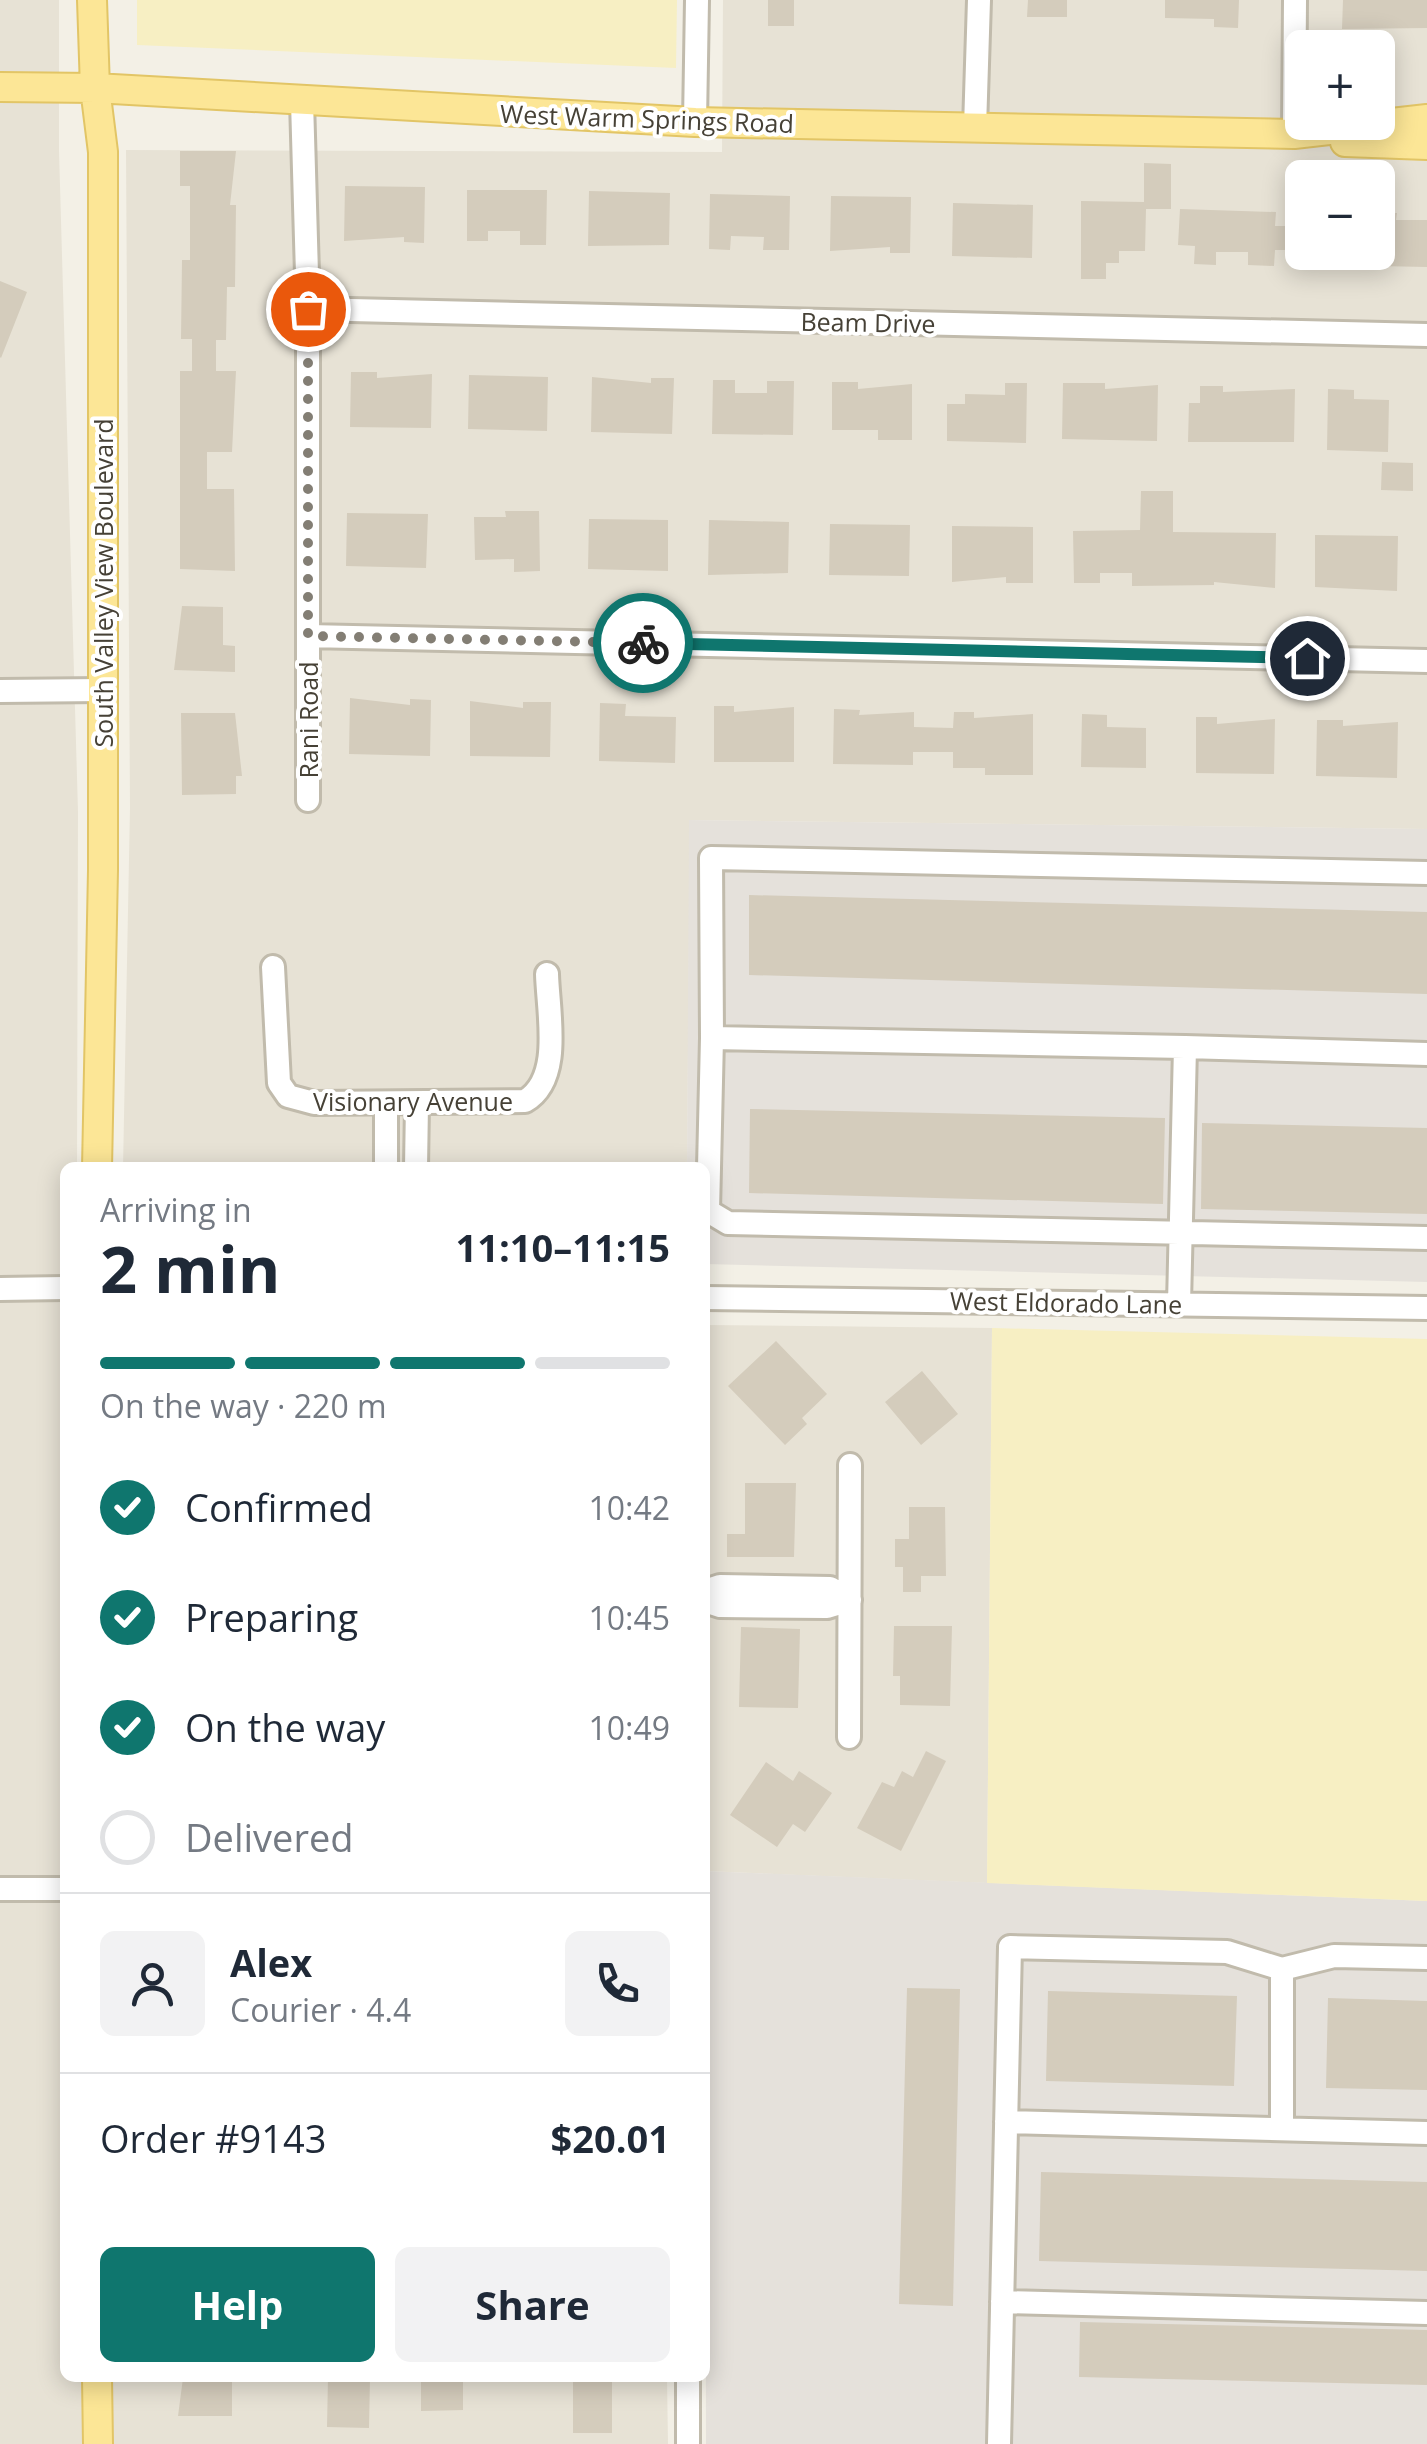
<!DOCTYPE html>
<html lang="en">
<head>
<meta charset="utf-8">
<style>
	body { margin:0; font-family:"Open Sans",sans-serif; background:#f2f2f3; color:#1f2937; height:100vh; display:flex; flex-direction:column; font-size:38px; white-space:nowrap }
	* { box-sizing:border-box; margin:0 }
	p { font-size:32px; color:#747a83 }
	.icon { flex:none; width:55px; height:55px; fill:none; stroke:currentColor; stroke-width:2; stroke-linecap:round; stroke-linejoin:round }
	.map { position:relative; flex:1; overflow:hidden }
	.panel { position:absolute; left:60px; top:1162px; width:650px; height:1220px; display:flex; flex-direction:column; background:#fff; border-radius:15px; box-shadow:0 5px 25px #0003 }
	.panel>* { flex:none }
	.tools { position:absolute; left:1285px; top:30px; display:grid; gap:20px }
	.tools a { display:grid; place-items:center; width:110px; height:110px; border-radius:15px; background:#fff; box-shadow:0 5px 25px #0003; font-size:50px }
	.pin { position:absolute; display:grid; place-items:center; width:85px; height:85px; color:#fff; margin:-42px; border:5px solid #fff; border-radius:50%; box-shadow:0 2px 10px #0007 }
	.courier { position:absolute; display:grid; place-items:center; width:100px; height:100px; margin:-50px; border:8px solid #0f766e; border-radius:50%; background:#fff; color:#222; box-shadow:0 2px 12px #0007 }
	.summary em { font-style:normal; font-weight:700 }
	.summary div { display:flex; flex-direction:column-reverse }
	.summary { display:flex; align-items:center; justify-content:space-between; height:170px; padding:0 40px }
	h1 { font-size:65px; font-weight:700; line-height:75px }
	.bar { display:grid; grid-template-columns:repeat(4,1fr); gap:15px 10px; align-content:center; height:120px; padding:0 40px }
	.bar i { height:12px; border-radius:8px; background:#e0e1e3 }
	.bar .current { background:#0f766e }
	.bar p { grid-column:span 4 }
	.line { display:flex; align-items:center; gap:25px; padding:0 40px; border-top:2px solid #e0e1e3 }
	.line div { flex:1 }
	.round { display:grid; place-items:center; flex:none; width:105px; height:105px; border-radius:15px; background:#f2f2f3 }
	ol { padding:0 40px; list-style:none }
	li { display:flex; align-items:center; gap:30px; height:110px }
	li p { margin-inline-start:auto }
	li .icon { padding:10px; border-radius:50%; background:#0f766e; color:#fff; stroke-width:4 }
	li:last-child { color:#747a83 }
	li i { width:55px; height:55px; border:5px solid #e0e1e3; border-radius:50% }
	.primary-button { display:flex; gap:20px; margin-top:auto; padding:20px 40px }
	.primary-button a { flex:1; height:115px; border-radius:15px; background:#0f766e; color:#fff; font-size:40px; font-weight:700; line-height:115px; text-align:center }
	.primary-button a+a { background:#f2f2f3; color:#1f2937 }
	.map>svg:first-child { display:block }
	.residential { fill:#e7e2d5; fill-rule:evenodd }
	.industrial { fill:#e5e1db }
	.sand { fill:#f7efc3 }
	.building { fill:#d4ccbc }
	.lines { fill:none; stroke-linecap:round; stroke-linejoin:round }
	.minor-casing { stroke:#c1bbac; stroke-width:28 }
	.major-casing { stroke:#e2c566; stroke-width:32 }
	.minor { stroke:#fff; stroke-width:22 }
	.major { stroke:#fce696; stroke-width:28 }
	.done { stroke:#837e74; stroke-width:10; stroke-dasharray:0 18 }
	.route { stroke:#0f766e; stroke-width:12 }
	.labels { text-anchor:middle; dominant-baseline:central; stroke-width:8; stroke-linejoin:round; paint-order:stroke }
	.street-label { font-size:25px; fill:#464136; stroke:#fff }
</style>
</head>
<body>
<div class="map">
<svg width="1427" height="2444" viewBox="0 0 1427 2444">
	<rect width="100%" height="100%" fill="#f3f0e6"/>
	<path class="residential" d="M0,0h59v151l19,661 -1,355 -12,1v1210h602l1,66h-668z
		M723,0h704v829l-737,-9 -3,347 -564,1 7,-360 -4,-658 596,2zM1302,48h76v74h-76zM1302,178h76v74h-76z
		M705,1325l287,3 -5,555 -282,-12z"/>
	<path class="industrial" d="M689,820l738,9v453l-722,-18v-96h-18z
		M705,1871l722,30v543h-721z"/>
	<path class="sand" d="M137,0h540l-1,68 -539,-23z
		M992,1328l435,11v562l-440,-18z"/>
	<path class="building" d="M768,0h26v26h-26z
		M1028,0h39v17h-40z
		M1165,0h74l-1,28 -24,-1v-8l-49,-1z
		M1343,0h84v28l-85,1z
		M180,151h56l-6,54h6l-1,82h-8l-1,53h-10v31h20l-4,81h-25v37h27l1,82 -55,-2v-198h12v-32h-11l1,-79h8v-74h-10z
		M1144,163l27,1v45h-25l-1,42h-26v12h-13v16h-25v-78l63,1z
		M345,186l80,1 -1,56 -20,-1v-5l-60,4z
		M467,190h80l-1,55h-26v-14h-32v10h-21z
		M589,191l81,2 -1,52 -81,1z
		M710,194l80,2 -1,54h-26l1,-13 -33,-1 -1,14 -21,-1z
		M831,196l80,1 -1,56h-20v-6l-60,4z
		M953,203l80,2 -1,53 -80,-2z
		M1180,209l96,3 -1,14h27v24h-27l-1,16 -26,-1v-13h-32v13l-22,-1 1,-18 -17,-1z
		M1378,213h19l-1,7h31v47l-49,-1z
		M0,281l27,11 -26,66 -1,-1z
		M351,372h26v6l55,-4 -1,54 -81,-1z
		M469,375l79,2 -1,54 -79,-2z
		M592,377l59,6v-5h23l-2,56 -81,-2z
		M713,380h22v13h32v-12h27l-1,54 -81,-1z
		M832,382h26v7l54,-5v56h-34v-10h-46z
		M1005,383h22l-1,60 -79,-2v-37h18v-10l40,1z
		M1063,383h42v6l53,-4 -1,56 -95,-2z
		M1200,386h23v6l72,-3 -1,53h-106l1,-39h11z
		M1328,389l26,1v9l35,1 -1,52 -61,-2z
		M1382,462l31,1v28l-32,-1z
		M1141,491h32v41l103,1 -1,55 -61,-6v3l-82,1v-13h-32v10h-26l-1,-52 67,-1z
		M505,511h34l1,60 -26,1v-13l-39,1 -1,-43h32z
		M347,513l81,1 -2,54 -80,-2z
		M589,519l79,1v51l-80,-2z
		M709,520l80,2 -1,51 -80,2z
		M830,524l80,1 -1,51 -80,-1z
		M952,526l81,1v56h-27v-6l-54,5z
		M1315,535l83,1 -1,55 -82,-4z
		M182,606l41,1v38l12,1v26l-61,-2z
		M350,698l60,7v-6l21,1 -1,56 -81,-2z
		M470,701l53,7v-6h28l-1,55 -80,-1z
		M600,703l26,1 -1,12 51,1 -1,46 -76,-2z
		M714,706h20v6l60,-5v55h-80z
		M834,709l26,1 -1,5 55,-3v15l39,1 1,-16h20v6l59,-4v61h-48v-7h-32v-16h-40v13l-80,-1z
		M181,713h54l7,63h-6v18l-54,1z
		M1082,714l25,1v12l39,1v40l-65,-1z
		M1196,717h21v7l58,-5 -1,55 -78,-1z
		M1317,720h26v6l55,-4 -1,56 -81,-2z
		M749,895l678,17v82l-678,-19z
		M750,1109l415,9 -2,86 -414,-11z
		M1202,1123l225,5v86l-226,-5z
		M776,1341l51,53 -25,24 5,6 -22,21 -57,-59z
		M922,1371l36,43 -37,31 -36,-43z
		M745,1483h51l-2,74h-67v-23h18z
		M909,1507h36l1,69h-25v16h-18v-25h-8v-28h14z
		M894,1626h58l-2,80 -50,-1v-29h-7z
		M741,1627l59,2 -2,79 -59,-1z
		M926,1751l20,10 -45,90 -44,-23 25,-46 12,5 8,-16 11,6z
		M766,1762l27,19 6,-10 33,22 -27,39 -12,-8 -16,23 -47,-32z
		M907,1988l53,1 -7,317 -54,-2z
		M1048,1991l189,5 -3,90 -188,-5z
		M1328,1998l99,3v89l-101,-2z
		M1041,2172l386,10v89l-388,-10z
		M1080,2322l347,8v55l-348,-8z
		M183,2378h49v38h-54z
		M328,2378h42l-1,50 -42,-1z
		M421,2378h42v32l-42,1z
		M573,2378h39v55h-39z"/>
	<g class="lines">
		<g class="minor-casing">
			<path id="minor" d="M302,101l6,208v491
				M695,122l2,-122
				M975,128l4,-128
				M1294,134l1,-134
				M308,309l1119,26
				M308,636l1119,25
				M0,691l103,-1
				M273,967l6,116 9,13 26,7 211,-2c38,-22 23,-88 22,-127
				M712,1038l-1,-180 716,15
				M1185,1047l242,7
				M386,1168v-65
				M416,1168l1,-65
				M0,1289l65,-1
				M705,1298l722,10
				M1179,1304l6,-257 -473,-9 -4,173 20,12 699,15
				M705,1591l15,-5 110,2 20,12
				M705,1601l15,5 107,1 23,-7
				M849,1737l1,-272
				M0,1889h65
				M1006,2122l421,11
				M1282,2129v-160
				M1002,2302l425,11
				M688,2378v66
				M999,2444l11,-497 217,5 55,17 52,-13 93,2"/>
		</g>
		<g class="major-casing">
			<path id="major" d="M92,0l3,88 8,64v718l-6,298
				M0,87l95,1 600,34 599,12 133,-15
				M1345,142l82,3
				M97,2378l1,66"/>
		</g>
		<use href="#minor" class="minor"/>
		<use href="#major" class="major"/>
	</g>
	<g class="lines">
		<path class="done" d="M308,309v327l335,7"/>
		<path class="route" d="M643,643l664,15"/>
	</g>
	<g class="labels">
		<g class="street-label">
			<text transform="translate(647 118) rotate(2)">West Warm Springs Road</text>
			<text transform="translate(868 322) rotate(1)">Beam Drive</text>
			<text transform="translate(103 583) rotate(-90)">South Valley View Boulevard</text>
			<text transform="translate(308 720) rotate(-90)">Rani Road</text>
			<text x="413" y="1101">Visionary Avenue</text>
			<text transform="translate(1066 1302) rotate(1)">West Eldorado Lane</text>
		</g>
	</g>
</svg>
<div class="tools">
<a>+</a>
<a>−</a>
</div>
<div class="pin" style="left:308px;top:309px;background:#ea580c"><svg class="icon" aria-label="bag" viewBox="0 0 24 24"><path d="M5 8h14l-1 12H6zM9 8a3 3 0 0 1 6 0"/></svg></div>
<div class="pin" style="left:1307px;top:658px;background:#1f2937"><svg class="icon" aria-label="home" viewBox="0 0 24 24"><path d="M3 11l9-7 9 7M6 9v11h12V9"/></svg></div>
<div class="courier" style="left:643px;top:643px"><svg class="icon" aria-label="bike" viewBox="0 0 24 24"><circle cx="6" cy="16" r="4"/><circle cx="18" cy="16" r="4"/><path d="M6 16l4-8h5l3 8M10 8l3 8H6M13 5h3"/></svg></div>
<section class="panel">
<div class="summary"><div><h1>2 min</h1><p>Arriving in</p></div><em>11:10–11:15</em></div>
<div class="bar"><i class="current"></i><i class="current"></i><i class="current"></i><i></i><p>On the way · 220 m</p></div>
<ol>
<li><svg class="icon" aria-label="check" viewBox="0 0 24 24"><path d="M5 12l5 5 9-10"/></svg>Confirmed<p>10:42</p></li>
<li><svg class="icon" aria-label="check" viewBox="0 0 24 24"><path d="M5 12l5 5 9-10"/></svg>Preparing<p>10:45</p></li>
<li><svg class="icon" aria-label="check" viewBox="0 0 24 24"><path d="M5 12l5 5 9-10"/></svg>On the way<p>10:49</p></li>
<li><i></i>Delivered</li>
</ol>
<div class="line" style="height:180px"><a class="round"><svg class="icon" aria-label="person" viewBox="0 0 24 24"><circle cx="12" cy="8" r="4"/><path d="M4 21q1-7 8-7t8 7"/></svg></a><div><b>Alex</b><p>Courier · 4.4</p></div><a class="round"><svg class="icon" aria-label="phone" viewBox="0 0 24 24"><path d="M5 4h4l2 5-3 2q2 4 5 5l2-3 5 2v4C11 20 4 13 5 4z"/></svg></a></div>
<div class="line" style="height:130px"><div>Order #9143</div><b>$20.01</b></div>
<div class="primary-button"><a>Help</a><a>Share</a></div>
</section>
</div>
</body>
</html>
